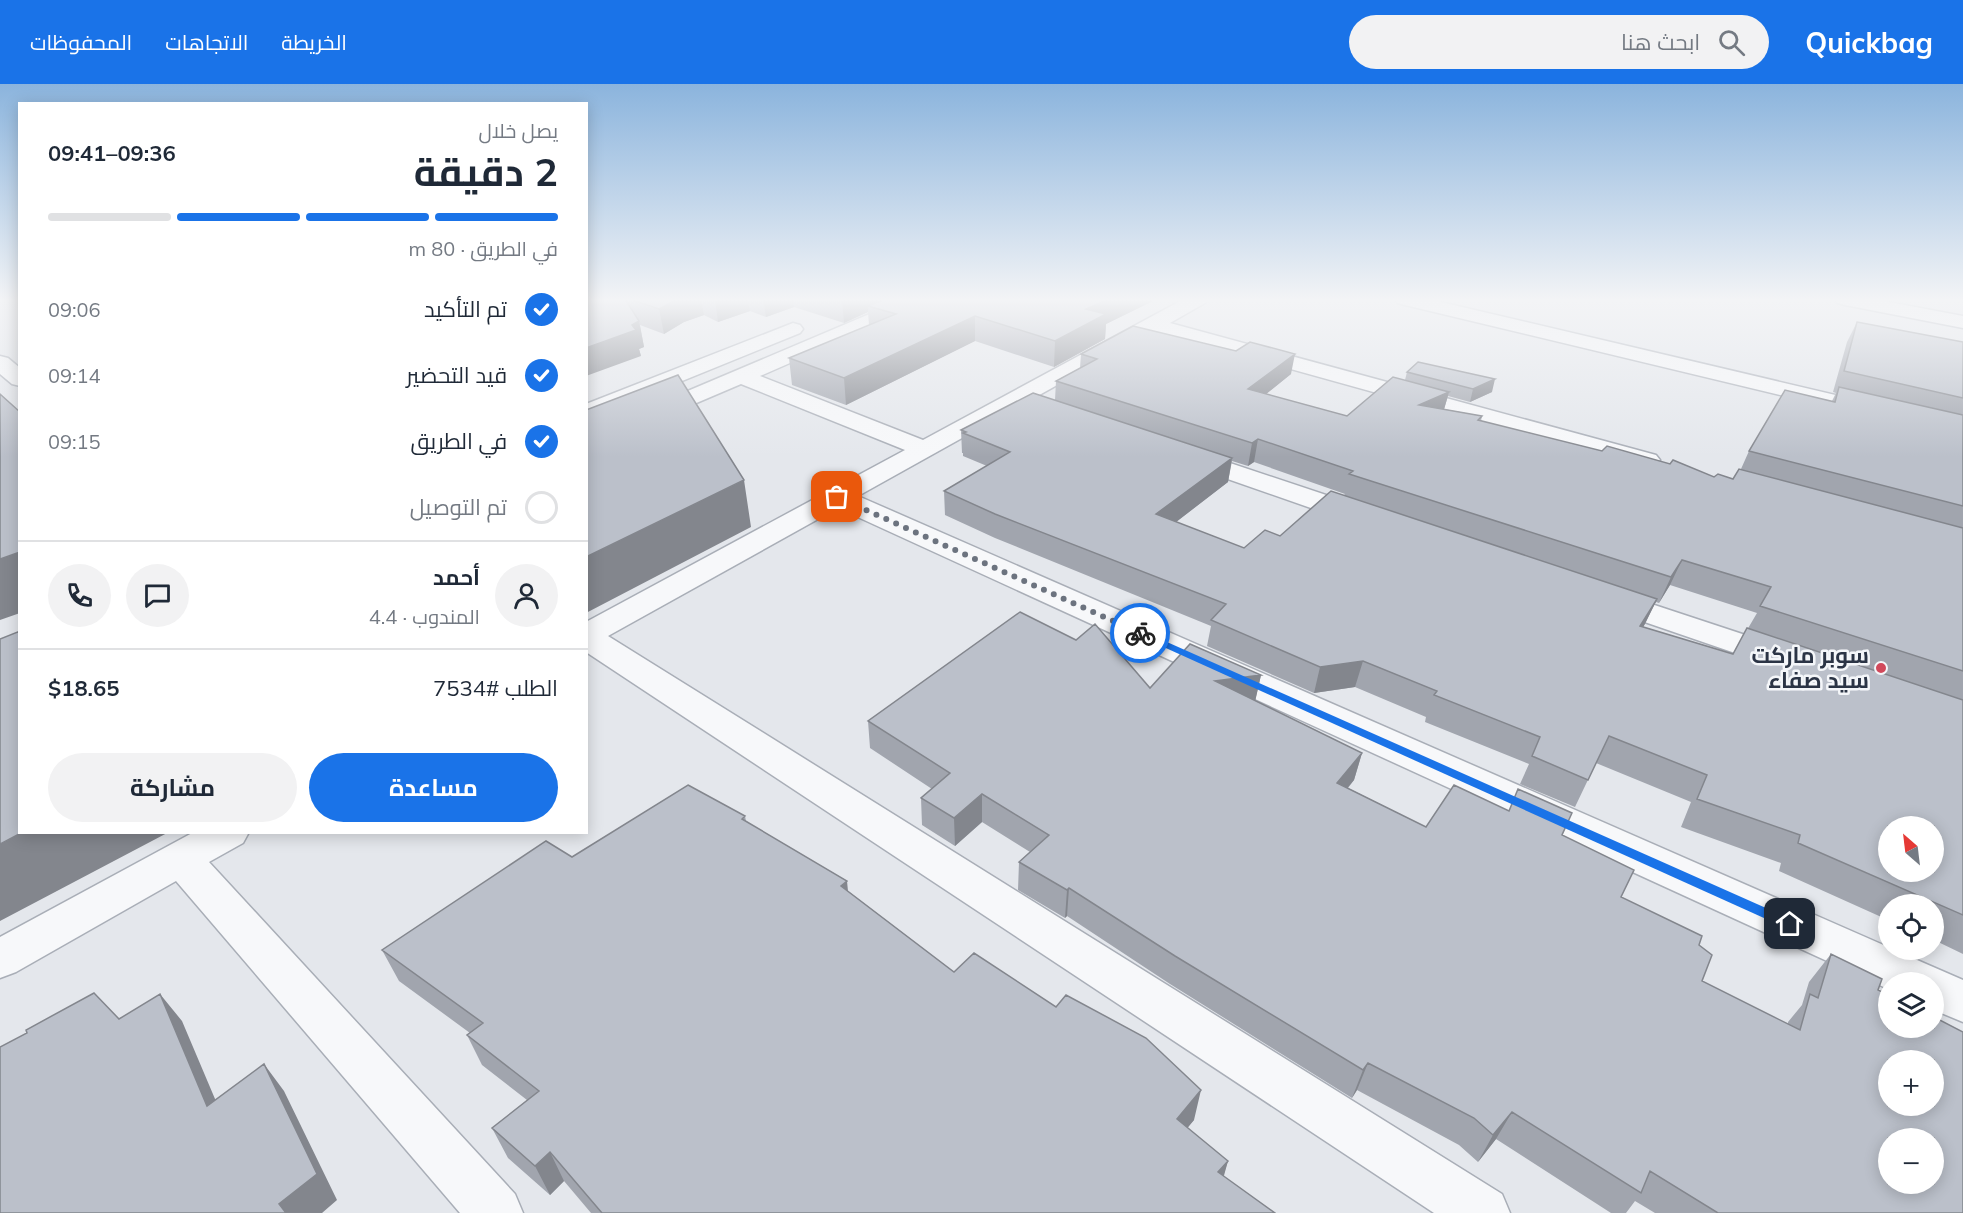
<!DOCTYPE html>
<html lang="ar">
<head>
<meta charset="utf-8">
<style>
	body { margin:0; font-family:Mulish,Cairo,sans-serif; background:#f2f2f3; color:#1f2937; direction:rtl; height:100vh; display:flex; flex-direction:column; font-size:22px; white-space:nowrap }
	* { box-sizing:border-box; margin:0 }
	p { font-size:20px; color:#747a83 }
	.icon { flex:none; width:33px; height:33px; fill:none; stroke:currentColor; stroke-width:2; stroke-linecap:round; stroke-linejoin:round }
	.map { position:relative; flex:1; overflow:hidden; direction:ltr }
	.details { position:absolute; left:18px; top:18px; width:570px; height:732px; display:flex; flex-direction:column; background:#fff; border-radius:0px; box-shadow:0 3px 15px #0003; direction:rtl }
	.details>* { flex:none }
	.needle { width:39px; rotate:332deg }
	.controls { position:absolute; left:1878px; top:732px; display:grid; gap:12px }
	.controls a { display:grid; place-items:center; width:66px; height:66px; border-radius:50%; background:#fff; box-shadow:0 3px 15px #0003; font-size:30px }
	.pin { position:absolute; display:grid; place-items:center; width:51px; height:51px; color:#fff; margin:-26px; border-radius:12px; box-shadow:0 3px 9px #0006 }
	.courier { position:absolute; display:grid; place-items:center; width:60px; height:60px; margin:-30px; border:4px solid #1a73e8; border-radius:50%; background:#fff; color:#222; box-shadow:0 2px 8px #0007 }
	.summary em { font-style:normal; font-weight:700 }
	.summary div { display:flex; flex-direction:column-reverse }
	.summary { display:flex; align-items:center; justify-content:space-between; height:102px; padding:0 30px }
	h1 { font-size:39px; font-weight:700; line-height:45px }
	.bar { display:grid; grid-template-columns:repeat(4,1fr); gap:9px 6px; align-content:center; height:72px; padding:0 30px }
	.bar i { height:8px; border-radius:4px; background:#e0e1e3 }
	.bar .current { background:#1a73e8 }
	.bar p { grid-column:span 4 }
	.line { display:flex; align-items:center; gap:15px; padding:0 30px; border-top:2px solid #e0e1e3 }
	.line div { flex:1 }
	.round { display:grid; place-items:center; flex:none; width:63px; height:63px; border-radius:32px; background:#f2f2f3 }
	ol { padding:0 30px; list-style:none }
	li { display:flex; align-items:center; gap:18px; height:66px }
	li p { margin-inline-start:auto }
	li .icon { padding:6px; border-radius:50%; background:#1a73e8; color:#fff; stroke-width:4 }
	li:last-child { color:#747a83 }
	li i { width:33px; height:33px; border:3px solid #e0e1e3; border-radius:50% }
	.primary-button { display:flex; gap:12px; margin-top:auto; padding:12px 30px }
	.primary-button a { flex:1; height:69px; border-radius:36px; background:#1a73e8; color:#fff; font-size:24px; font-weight:700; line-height:69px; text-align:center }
	.primary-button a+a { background:#f2f2f3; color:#1f2937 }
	header { display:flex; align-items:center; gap:36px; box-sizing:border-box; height:84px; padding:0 30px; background:#1a73e8; color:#fff }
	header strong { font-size:28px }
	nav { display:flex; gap:33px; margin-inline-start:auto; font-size:21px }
	.search { width:420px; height:54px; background:#f2f2f3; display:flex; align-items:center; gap:15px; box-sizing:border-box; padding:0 21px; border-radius:33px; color:#747a83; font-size:22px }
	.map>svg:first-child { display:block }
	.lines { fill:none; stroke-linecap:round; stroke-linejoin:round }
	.minor-casing { stroke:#a9aeb7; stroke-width:3 }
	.minor { fill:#f7f8fa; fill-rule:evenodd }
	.wall { fill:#a1a5ae; fill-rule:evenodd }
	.shaded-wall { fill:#83868d }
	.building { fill:#bbc0ca; stroke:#83868d; stroke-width:1.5; fill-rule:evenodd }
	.route { fill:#1a73e8 }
	.done { stroke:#6c737f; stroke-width:6; stroke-dasharray:0 10.8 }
	.poi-dot { fill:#d1495b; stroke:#f4f6f9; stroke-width:2 }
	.labels { text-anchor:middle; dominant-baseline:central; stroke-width:5; stroke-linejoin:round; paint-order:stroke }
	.poi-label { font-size:22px; font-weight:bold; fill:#2b3445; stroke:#f4f6f9; text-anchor:end }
</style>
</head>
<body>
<header>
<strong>Quickbag</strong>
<div class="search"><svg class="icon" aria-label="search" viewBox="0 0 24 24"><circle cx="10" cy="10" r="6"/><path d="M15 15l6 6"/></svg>ابحث هنا</div>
<nav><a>الخريطة</a><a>الاتجاهات</a><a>المحفوظات</a></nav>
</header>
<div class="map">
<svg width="1963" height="1129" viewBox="0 0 1963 1129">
	<rect width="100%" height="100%" fill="#e4e7ec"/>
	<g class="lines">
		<g class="minor-casing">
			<path id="minor" d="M905,215h25l-3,4 -167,73 163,64 261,-141h23l-2,4 -35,20 486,132 4,5 -4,5 -9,3 -493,-137 -296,165 1030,451v3h6l69,30v42l-29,-12v-28h-46v7l-1050,-481 -230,128 894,558 8,19h-76l-848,-561v-30l319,-172 -164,-66 -155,66v-16z
				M1395,215h33l535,126v14l-558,-134 -7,-2z
				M1835,215h38l90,17v12l-118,-23 -7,-2z
				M793,239l7,2 3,4 -3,4 -214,87v-16z
				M0,272l8,2 12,10v18l-8,-2 -12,-10z
				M1188,365l183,61 4,6 -4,6 -10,2 -10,-2 -172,-60 -4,-5 4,-5z
				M1609,506l185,61 5,7 -5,7 -12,3 -12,-3 -172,-59 -5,-7 5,-7z
				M194,748h55l-6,11 -34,19 306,332 8,19h-63l-284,-332 -160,91 -16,6v-41z"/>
		</g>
		<use href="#minor" class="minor"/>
	</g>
	<path class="wall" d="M586,215h571l-51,25 -1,15 -51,28 -79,-26 -129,64 -54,-20 -3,-27 80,-33 -1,-13 -24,11 -50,-16 -28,10 -16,-6 -32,11 -14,-7 -20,7 -20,12 -24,-9 4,22 -5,2 2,7z
		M1857,238l106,20v612l-29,-14v-36h-46v16l-109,-49 2,-8 -100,-36 10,-25 -95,-39 -21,44 -55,-23 9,-20 -104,-42 1,-5 -71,-30 -41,6 -107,-47 4,-20 -216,-88 -50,-23 -1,-24 43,-25 -24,-10v-3h-1l-1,-23 94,-30 1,-19 24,-13 1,-14 210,20 -25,20 81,22 58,-36 2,-8 85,20 -22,10 -22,-6 -4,13 38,7 -1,5 121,30 112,26 19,2 8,-10 8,-18 83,-50 4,-8 -3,-1 14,-50zM1232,377l16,5 6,-4 91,32 -1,1 -64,41 -36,12 -68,-26 52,-40zM1670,501l87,28 -24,41 -90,-27 13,-25 3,1z
		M1261,591l-6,26 107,52 -8,27 -6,8 78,39 136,8 59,62 78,48 3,36 86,43v-2l14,-17 7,-23 22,-28 47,36 85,223h-308l-20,-12 -9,12h-15l-115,-74 -18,23 -19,-17 -102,-55 -5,8 -182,-114 -103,-68 -2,2 -47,-28 1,-28 11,-10 -48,-30 -27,24 -33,-21 -1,-27 11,-9 -62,-41 -2,-27z
		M745,732l1,5 102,70 106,81 240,148 -7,8 41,33 -5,15 52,37h-684l-27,-32 -14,14 -42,-37 -16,-30 35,-28 -45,-35 -15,-30 3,-2 -71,-52 -17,-31 190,-93z"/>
	<path class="shaded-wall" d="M678,215h23l3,16 -20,7 -20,12 -5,-25z
		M715,215h33l2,12 -32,11z
		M763,215h30l1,8 -28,10z
		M842,215h58l-32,7v6l-24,11z
		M1109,215h48l-51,25 -1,15 -51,28 1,-26 31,-32z
		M975,232v25l-129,64 -2,-27z
		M639,237l5,26 -5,2 2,7 -55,20v-28z
		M1295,270l-4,20 -46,37 3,-22z
		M1495,295l-3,13 -22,10 3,-13z
		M1449,308l-6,21 -24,-8z
		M1258,355l-4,23 -6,4 4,-23z
		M1232,374l-4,24 -74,57 2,-25z
		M744,396l7,47 -165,86v-56z
		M20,468v61l-20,7v-61z
		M1682,476l-12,25 -11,18 12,-26z
		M1657,515l-12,25 -17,28 12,-26z
		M1363,577l-8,26 -41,6 6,-26z
		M1261,591l-6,27 -40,-21z
		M1362,669l-8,27 -25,30 8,-27z
		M982,710v28l-27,24 -1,-28z
		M23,748h146l-169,89v-77z
		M847,797l3,31 -9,-26z
		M1069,804l-2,28 -2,2 2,-28z
		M160,910l22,27 47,111 -22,-26z
		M1368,979l-11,27 -5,8 11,-28z
		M264,980l20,27 53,109 -15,13h-36l-7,-9z
		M1201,1006l-7,30 -24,29 7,-30z
		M1512,1028l-16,27 -18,23 15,-27z
		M550,1068l14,29 -14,14 -15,-29z
		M1228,1077l-8,29 -2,-18z"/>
	<path class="building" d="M586,215h39l14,22 -7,4 4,5 -50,18z
		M630,215h48l-19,10z
		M885,215h224l-23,10 20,5 -51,27 -80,-25 -131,62 -55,-20 107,-44 -28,-8z
		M1857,238l106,20v56l-119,-27z
		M1133,242l103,25 14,-9 45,12 -47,35 99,27 46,-39 56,15 -30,13 63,11 -4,4 124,31 5,-5 63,18 3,-4 41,17 4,-3 15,5 6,-10 224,59v143l-203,-65 11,-19 -89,-27 -11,17 -322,-103 4,-3 -95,-32 -6,4 -196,-62 41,-22 -16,-5z
		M1418,278l77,17 -22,10 -66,-17z
		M678,291l66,105 -158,77v-147z
		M1839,303l124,28v91l-214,-55 36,-61 50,12z
		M1033,309l199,65 -76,56 88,34 21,-18 15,6 51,-45 326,108 -17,27 93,28 14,-26 216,72v215l-165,-72 2,-8 -103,-36 10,-24 -98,-39 -21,44 -56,-24 8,-19 -106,-42 3,-4 -74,-30 -43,6 -109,-47 15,-16 -231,-90 -51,-23 66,-39 -47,-19 3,-1 -5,-2zM1888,742h46v46h-46z
		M0,310l20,18v140l-20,7z
		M1020,528l56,28 19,-16 55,64 40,-44 71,31 -46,6 147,72 -25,30 89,44 28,-42 55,26 9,-22 54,24 -10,22 72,35 -13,27 81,39 -3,9 13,10 -10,26 98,49 10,-36 8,4 13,-44 51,25 -4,11 10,5v33h46v-11l29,15v181h-245l-68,-42 -9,22 -129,-81 -19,23 -19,-17 -106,-55 -5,7 -188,-114 -106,-68 -2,2 -48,-28 30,-27 -67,-41 -28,24 -33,-20 29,-25 -82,-52zM1888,976h46v46h-46zM1888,1054h46v46h-46z
		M20,547v201h3l-23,12v-205z
		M688,701l57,31 -3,3 105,62 -6,5 113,86 20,-19 82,54 10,-12 80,43 55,52 -24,29 51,42 -10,11 57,41h-673l-52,-61 -15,14 -43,-38 47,-37 -72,-56 16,-12 -101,-73 164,-109 26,16z
		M94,909l25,26 41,-25 47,112 57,-42 53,110 -38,30 7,9h-286v-166l27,-14 -1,-3z"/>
	<linearGradient id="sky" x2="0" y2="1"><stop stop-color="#8bb4dd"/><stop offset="0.58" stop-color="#f3f4f6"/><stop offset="1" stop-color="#f3f4f6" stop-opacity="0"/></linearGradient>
	<rect width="1963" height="373" fill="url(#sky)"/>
	<path class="route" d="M1140,546l655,291 2,3 -2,4h-9l-649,-293v-4z"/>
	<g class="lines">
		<path class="done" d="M837,413l303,136"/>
	</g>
	<circle class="poi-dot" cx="1881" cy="584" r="6"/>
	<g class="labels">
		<g class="poi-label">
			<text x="1869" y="571">سوبر ماركت<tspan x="1869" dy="25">سيد صفاء</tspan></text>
		</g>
	</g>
</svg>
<div class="controls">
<a><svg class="needle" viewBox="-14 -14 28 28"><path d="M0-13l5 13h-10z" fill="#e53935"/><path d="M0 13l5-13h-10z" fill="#747a83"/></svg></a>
<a><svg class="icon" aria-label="locate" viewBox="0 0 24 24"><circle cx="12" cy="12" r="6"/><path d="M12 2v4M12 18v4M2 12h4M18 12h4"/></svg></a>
<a><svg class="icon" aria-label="layers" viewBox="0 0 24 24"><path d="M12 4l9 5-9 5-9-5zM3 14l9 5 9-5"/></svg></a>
<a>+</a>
<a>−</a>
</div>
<div class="pin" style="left:837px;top:413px;background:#ea580c"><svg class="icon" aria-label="bag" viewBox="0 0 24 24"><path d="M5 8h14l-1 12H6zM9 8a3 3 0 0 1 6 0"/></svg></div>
<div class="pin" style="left:1790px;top:840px;background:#1f2937"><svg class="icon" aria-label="home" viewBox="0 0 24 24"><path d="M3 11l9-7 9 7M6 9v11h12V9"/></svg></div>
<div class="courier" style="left:1140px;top:549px"><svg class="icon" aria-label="bike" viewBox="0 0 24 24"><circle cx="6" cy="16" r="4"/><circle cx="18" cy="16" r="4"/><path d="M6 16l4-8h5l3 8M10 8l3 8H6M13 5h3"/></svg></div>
<section class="details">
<div class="summary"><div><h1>2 دقيقة</h1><p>يصل خلال</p></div><em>09:36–09:41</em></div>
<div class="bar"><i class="current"></i><i class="current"></i><i class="current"></i><i></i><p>في الطريق · 80 m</p></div>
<ol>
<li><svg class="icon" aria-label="check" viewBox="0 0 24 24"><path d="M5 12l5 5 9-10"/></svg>تم التأكيد<p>09:06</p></li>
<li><svg class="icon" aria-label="check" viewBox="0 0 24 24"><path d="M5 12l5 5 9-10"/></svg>قيد التحضير<p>09:14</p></li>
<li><svg class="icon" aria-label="check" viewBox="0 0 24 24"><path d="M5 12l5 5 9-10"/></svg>في الطريق<p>09:15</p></li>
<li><i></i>تم التوصيل</li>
</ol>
<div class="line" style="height:108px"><a class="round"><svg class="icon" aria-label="person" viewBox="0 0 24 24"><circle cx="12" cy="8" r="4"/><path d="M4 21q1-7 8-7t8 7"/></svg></a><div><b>أحمد</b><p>المندوب · 4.4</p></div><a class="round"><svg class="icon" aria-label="chat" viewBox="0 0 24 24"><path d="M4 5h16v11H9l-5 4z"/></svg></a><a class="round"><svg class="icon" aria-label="phone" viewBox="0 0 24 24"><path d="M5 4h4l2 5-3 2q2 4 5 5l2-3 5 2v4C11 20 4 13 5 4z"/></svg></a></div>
<div class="line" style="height:78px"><div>الطلب #7534</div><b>$18.65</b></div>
<div class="primary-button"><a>مساعدة</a><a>مشاركة</a></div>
</section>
</div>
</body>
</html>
